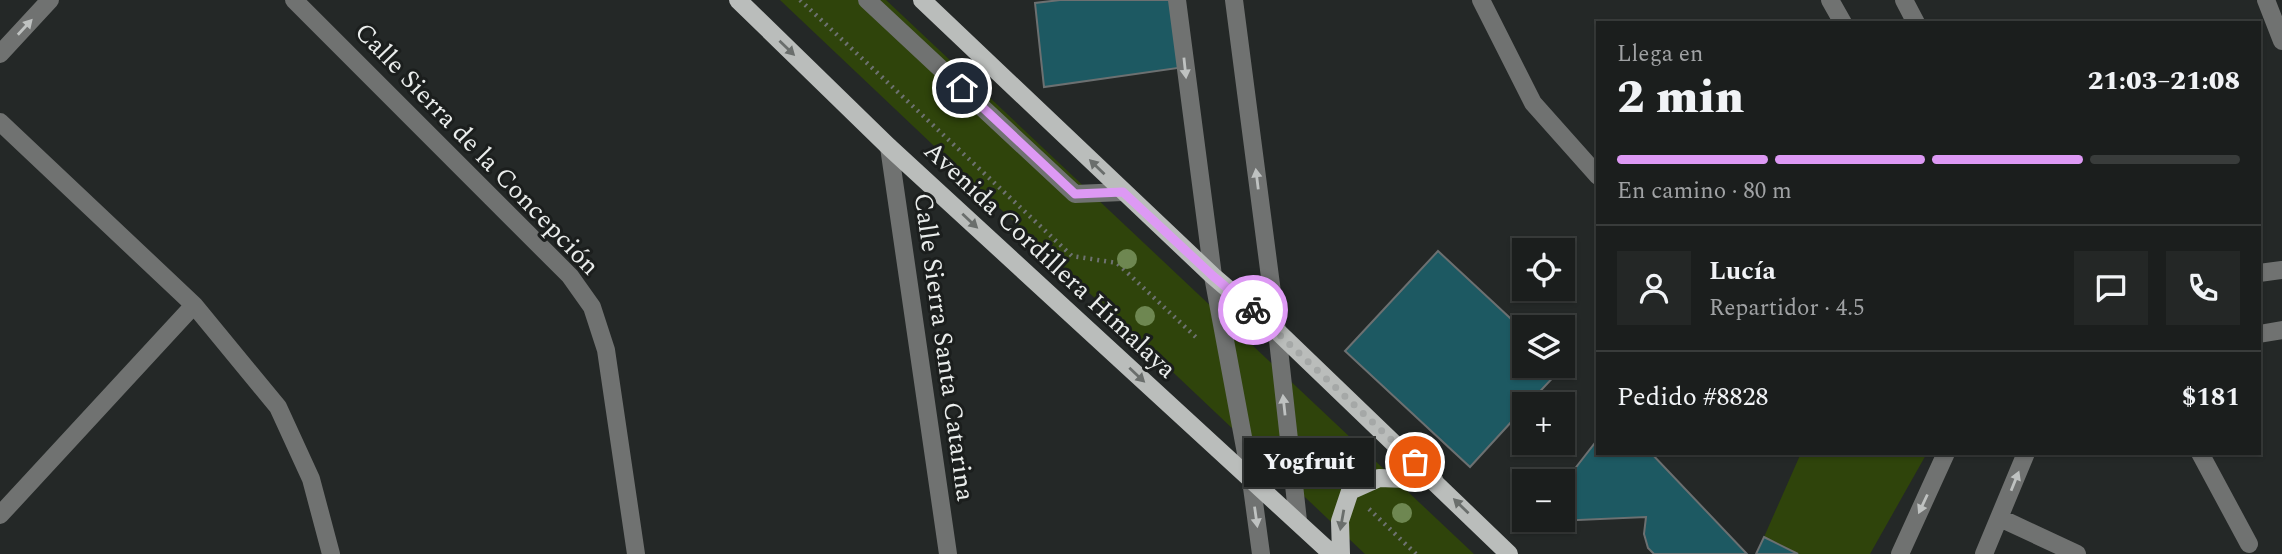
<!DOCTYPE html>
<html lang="es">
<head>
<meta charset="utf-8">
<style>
	body { margin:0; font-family:Spectral,serif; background:#242726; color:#f1f3f6; height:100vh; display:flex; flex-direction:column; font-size:26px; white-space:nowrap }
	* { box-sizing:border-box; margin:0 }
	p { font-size:23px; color:#a0a2a4 }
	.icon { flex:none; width:38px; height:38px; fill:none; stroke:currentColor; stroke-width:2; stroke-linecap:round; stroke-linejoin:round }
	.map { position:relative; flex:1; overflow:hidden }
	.drawer { position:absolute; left:1596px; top:21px; width:665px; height:434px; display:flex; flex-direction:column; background:#1b1e1d; border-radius:0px; box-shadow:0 2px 5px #0004,0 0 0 2px #393c3b }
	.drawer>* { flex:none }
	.controls { position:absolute; left:1512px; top:238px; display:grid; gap:14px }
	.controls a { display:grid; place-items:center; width:63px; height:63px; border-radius:0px; background:#1b1e1d; box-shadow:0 2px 5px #0004,0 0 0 2px #393c3b; font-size:35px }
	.pin { position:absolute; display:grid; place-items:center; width:60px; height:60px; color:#fff; margin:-30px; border:4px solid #fff; border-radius:50%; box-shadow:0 2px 7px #0007 }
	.courier { position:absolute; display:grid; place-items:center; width:70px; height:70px; margin:-35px; border:5px solid #dd99f4; border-radius:50%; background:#fff; color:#222; box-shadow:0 2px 9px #0007 }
	.bubble { position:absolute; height:49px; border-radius:0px; background:#1b1e1d; box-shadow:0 2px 5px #0004,0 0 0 2px #393c3b; font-size:23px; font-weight:800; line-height:49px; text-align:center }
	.summary em { font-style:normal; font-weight:800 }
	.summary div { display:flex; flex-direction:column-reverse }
	.summary { display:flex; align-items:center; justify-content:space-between; height:119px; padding:0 21px }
	h1 { font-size:46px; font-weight:800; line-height:52px }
	.bar { display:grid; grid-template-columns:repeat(4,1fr); gap:10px 7px; align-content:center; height:84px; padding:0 21px }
	.bar i { height:9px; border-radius:5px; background:#393c3b }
	.bar .selected { background:#dd99f4 }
	.bar p { grid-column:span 4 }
	.line { display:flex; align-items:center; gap:18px; padding:0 21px; border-top:2px solid #393c3b }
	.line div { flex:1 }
	.round { display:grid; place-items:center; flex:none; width:74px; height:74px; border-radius:0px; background:#242726 }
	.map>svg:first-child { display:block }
	.green { fill:#2f440b }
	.building { fill:#1d5962; stroke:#6c7071; stroke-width:2 }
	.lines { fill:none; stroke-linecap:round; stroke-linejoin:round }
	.path { stroke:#6e7271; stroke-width:4.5; stroke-dasharray:2 5; stroke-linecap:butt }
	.minor { stroke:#707271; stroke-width:18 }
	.major { stroke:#babdbb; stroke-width:18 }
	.tree { fill:#6e8751 }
	.oneway { fill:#bfc2c1 }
	.oneway2 { fill:#6a6e6c }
	.done { stroke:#a5a8a7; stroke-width:7; stroke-dasharray:0 12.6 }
	.route { stroke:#dd99f4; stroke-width:9 }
	.labels { text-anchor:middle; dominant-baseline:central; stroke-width:6; stroke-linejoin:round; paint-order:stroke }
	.street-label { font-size:26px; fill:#eaedec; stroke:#1b1e1d }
</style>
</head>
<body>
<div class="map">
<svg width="2282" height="554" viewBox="0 0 2282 554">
	<rect width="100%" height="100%" fill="#242827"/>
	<path class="green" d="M780,0h106l588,554h-109z
		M1801,453h126l-57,101h-72l-34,-17z"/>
	<path class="building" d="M1060,0h117l8,67 -141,20 -9,-84z
		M1438,251l86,80v35l39,1 -35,37h-4v4l-54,59 -125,-116z
		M1598,439v14h53l96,101h-93l-6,-6 -4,-14 2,-17 -113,5 1,-2h29v-36z
		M1764,537l34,17h-42z"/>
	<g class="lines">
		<path class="path" d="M800,0l272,256 45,7 82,77
			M1316,453l18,18
			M1369,509l47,45"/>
		<path class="minor" d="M294,0l276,276 22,31 14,43 30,204
			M867,0l208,194 48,-2
			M1177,0l36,276 38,204 10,74
			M1234,0l43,331 21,190
			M1481,0l52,103 65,73
			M1830,0l13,23
			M1904,0l12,23
			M2266,0l16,41
			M0,54l50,-54
			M0,122l194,183 84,102 33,72 20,75
			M889,147l59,407
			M2259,273l23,-3
			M2259,334l23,-4
			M2200,453l49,91
			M0,515l194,-210
			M2000,518l77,36
			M1900,554l46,-101
			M1984,554l42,-101"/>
		<path class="major" d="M738,0l151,147 443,407
			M922,0l291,276 64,55 232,223
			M1341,554l-1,-33 10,-30 29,-13 55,2"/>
	</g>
	<g class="tree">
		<circle cx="1127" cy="259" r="10"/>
		<circle cx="1145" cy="316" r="10"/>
		<circle cx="1307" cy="461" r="10"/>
		<circle cx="1402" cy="513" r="10"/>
	</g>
	<defs><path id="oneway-solid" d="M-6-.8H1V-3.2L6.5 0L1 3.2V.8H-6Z" transform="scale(1.75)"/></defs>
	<g class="oneway">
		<use href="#oneway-solid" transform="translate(25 27) rotate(-47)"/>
		<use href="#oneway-solid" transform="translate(1185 68) rotate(84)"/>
		<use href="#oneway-solid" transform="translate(1257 179) rotate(-97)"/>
		<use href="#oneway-solid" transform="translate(1284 405) rotate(-96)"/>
		<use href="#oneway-solid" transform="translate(2015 481) rotate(-68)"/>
		<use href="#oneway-solid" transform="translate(1923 504) rotate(115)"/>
		<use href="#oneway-solid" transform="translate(1256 517) rotate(82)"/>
	</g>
	<g class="oneway2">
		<use href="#oneway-solid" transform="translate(787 48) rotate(44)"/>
		<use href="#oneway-solid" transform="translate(1097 167) rotate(-136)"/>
		<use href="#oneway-solid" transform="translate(970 221) rotate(43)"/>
		<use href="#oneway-solid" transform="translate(1137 375) rotate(43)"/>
		<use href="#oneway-solid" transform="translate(1461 506) rotate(-136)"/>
		<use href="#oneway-solid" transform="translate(1342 520) rotate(100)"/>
	</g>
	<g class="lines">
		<path class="done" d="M1253,310l162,152"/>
		<path class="route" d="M962,88l113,106 48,-2 90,84 40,34"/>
	</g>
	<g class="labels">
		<g class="street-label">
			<text transform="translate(477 149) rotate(46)">Calle Sierra de la Concepción</text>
			<text transform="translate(1050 260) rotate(43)">Avenida Cordillera Himalaya</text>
			<text transform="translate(944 347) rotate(82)">Calle Sierra Santa Catarina</text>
		</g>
	</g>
</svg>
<div class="controls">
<a><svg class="icon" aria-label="locate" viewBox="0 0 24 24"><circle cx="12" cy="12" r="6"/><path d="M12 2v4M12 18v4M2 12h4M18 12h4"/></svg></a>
<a><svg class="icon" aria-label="layers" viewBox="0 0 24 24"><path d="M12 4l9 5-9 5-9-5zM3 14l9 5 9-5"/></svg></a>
<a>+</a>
<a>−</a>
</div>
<div class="pin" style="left:1415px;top:462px;background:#ea580c"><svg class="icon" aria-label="bag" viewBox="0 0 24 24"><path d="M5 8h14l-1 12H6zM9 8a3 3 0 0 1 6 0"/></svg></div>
<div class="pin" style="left:962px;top:88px;background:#1f2937"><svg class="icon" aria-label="home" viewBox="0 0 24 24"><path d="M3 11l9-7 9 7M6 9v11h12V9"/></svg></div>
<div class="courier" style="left:1253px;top:310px"><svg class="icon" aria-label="bike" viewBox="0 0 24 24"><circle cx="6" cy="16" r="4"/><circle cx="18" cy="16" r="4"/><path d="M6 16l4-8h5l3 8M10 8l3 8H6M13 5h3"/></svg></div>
<div class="bubble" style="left:1244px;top:438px;width:130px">Yogfruit</div>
<section class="drawer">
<div class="summary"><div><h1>2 min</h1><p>Llega en</p></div><em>21:03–21:08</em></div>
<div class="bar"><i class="selected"></i><i class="selected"></i><i class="selected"></i><i></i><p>En camino · 80 m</p></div>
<div class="line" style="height:126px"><a class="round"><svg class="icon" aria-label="person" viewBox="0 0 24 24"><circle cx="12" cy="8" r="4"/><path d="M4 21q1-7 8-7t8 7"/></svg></a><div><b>Lucía</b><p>Repartidor · 4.5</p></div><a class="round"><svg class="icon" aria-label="chat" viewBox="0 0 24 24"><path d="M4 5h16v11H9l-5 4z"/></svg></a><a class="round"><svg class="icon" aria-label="phone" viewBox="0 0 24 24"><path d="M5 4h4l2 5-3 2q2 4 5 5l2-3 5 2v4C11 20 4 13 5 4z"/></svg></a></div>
<div class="line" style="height:91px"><div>Pedido #8828</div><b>$181</b></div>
</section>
</div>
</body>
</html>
